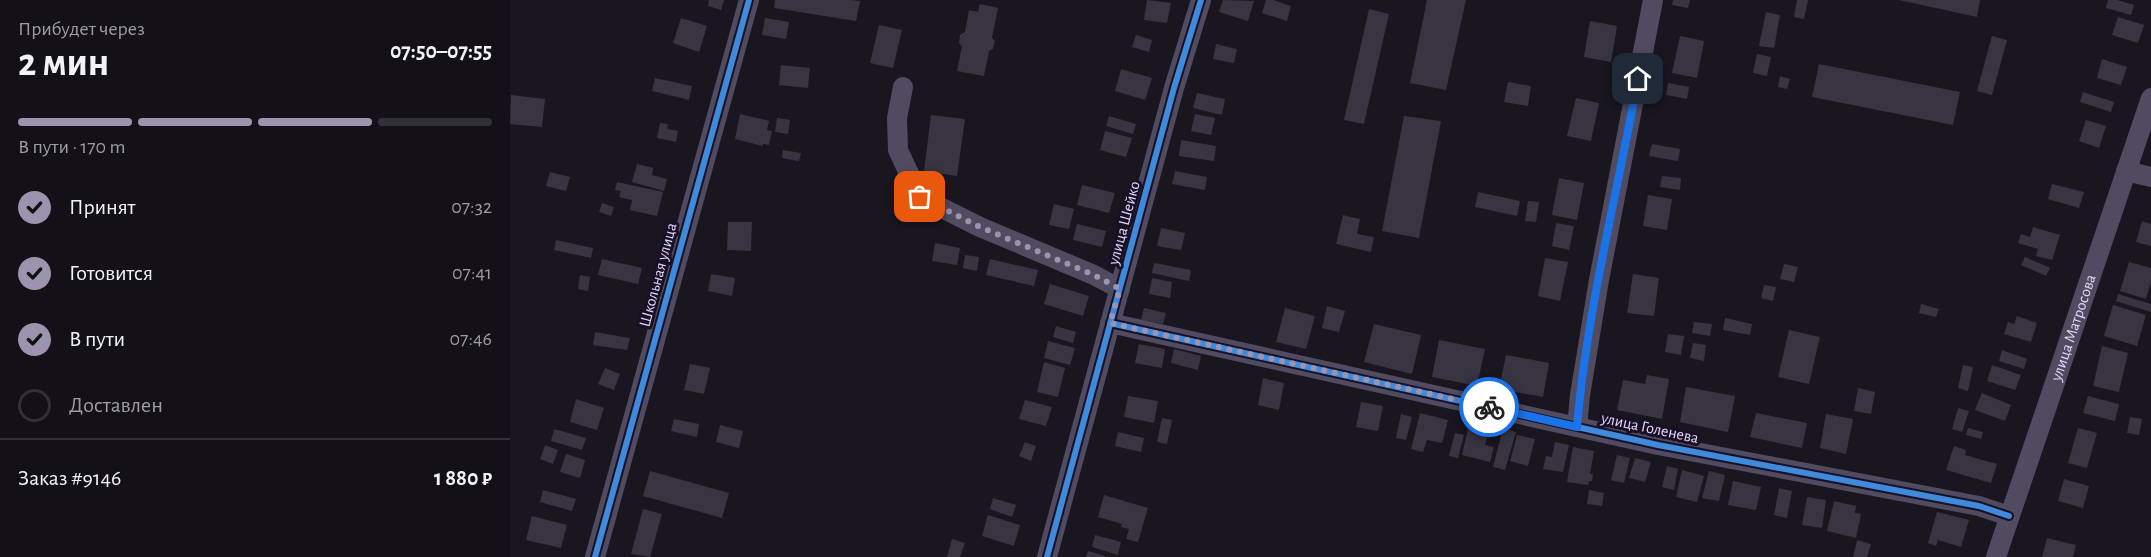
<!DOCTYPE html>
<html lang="ru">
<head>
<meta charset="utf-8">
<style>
	body { margin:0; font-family:"Alegreya Sans",sans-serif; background:#201e25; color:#f1f3f6; height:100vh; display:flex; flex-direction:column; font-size:22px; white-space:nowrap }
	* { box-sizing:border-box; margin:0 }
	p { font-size:20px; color:#9d9da2 }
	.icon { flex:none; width:33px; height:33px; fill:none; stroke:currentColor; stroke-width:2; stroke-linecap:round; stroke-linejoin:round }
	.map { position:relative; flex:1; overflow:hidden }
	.details { display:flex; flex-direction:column; background:#131018; width:510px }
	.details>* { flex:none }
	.pin { position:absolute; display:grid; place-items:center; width:51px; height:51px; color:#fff; margin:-26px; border-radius:12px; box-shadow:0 3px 9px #0006 }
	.courier { position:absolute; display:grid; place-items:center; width:60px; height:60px; margin:-30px; border:4px solid #1a73e8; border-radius:50%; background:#fff; color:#222; box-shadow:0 2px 8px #0007 }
	.overview em { font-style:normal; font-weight:700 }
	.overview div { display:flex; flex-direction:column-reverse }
	.overview { display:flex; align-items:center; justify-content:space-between; height:102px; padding:0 18px }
	h1 { font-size:39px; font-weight:700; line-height:45px }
	.bar { display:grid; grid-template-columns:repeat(4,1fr); gap:9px 6px; align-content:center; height:72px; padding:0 18px }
	.bar i { height:8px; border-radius:4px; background:#323037 }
	.bar .active { background:#9c94af }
	.bar p { grid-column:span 4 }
	.line { display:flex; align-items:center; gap:15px; padding:0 18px; border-top:2px solid #323037 }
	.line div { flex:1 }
	ol { padding:0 18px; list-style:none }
	li { display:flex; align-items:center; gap:18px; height:66px }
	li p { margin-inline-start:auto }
	li .icon { padding:6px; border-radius:50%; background:#9c94af; color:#111; stroke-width:4 }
	li:last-child { color:#9d9da2 }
	li i { width:33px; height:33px; border:3px solid #323037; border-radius:50% }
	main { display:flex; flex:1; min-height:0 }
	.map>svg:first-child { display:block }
	.building { fill:#393442 }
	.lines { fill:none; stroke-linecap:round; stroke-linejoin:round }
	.minor { stroke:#504b61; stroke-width:20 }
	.cycleway-casing { stroke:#181125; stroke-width:10 }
	.cycleway { stroke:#408adc; stroke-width:6 }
	.done { stroke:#9c94af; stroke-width:6; stroke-dasharray:0 10.8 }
	.route { stroke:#1a73e8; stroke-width:8 }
	.labels { text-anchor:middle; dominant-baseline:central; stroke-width:6; stroke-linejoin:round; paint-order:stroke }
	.street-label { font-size:16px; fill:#e3d8fc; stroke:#181125 }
</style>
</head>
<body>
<main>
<section class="details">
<div class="overview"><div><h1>2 мин</h1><p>Прибудет через</p></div><em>07:50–07:55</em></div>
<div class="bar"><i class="active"></i><i class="active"></i><i class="active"></i><i></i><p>В пути · 170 m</p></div>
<ol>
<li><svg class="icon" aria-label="check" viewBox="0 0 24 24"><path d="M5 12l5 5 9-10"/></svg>Принят<p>07:32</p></li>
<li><svg class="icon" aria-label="check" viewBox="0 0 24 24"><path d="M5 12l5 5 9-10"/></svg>Готовится<p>07:41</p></li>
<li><svg class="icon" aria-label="check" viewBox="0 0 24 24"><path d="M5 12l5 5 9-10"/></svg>В пути<p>07:46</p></li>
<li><i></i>Доставлен</li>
</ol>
<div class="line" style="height:78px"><div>Заказ #9146</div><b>1 880 ₽</b></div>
</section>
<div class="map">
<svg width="1641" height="557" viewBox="0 0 1641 557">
	<rect width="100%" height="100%" fill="#191620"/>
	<path class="building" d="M199,0h15l-3,10 -13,-4z
		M265,0h76l9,1 -4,20 -82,-13z
		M637,0l24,3 -4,20 -23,-3z
		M713,0l31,1 -6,20 -29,-9z
		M756,0h7l18,6 -4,15 -25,-8z
		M917,0h39l-20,90 -36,-7z
		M1163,0h17l-2,8 -16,-3z
		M1287,0h11l-4,19 -10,-2z
		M1389,0h81l-3,17z
		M1598,0h9l17,5 -3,10 -25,-7z
		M470,4l18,4 -6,30 3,3 -2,8 -4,2 -5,25 -27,-5 5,-25 -3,-3 1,-8 5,-3 4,-22 9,2z
		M859,9l20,5 -25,110 -20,-4z
		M1256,12l14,3 -6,33 -15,-2z
		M1608,17l26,8 -6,18 -26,-8z
		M171,18l26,8 -8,26 -26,-9z
		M255,18l24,4 -3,17 -24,-4z
		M1080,21l27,5 -6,36 -27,-5z
		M369,25l23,5 -9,38 -23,-5z
		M626,35l16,5 -3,12 -17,-5z
		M1170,36l24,5 -7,37 -25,-5z
		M1482,36l15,4 -15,55 -15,-4z
		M706,44l21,5 -3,14 -21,-4z
		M1247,54l14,3 -4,19 -14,-3z
		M1592,59l25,8 -6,18 -24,-7z
		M1309,64l141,28 -7,33 -141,-28z
		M271,65l29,3 -2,20 -29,-3z
		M611,69l31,9 -7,22 -30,-9z
		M1270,76l10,3 -3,10 -9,-2z
		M145,78l37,8 -3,14 -37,-9z
		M998,82l23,4 -3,20 -24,-4z
		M1158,83l21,4 -2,12 -21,-4z
		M1573,92l31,10 -3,10 -31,-10z
		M687,93l28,6 -3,16 -29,-7z
		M1,95l34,4 -3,28 -32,-3z
		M1066,98l23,5 -8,38 -24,-5z
		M230,114l29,7 -2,9 5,1 -3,14 -6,-1v2l-28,-7z
		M685,114l20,4 -4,17 -20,-4z
		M421,115l34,4 -8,57 -33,-5z
		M599,116l27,8 -3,10 -27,-8z
		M894,116l37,5 -22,117 -37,-7z
		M267,118l13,2 -2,14 -13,-2z
		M1576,120l20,6 -7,22 -20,-7z
		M150,123l8,1 -1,5 11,2 -2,11 -19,-4z
		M595,131l27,7 -6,19 -26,-7z
		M671,140l35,6 -2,15 -35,-5z
		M1142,144l28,5 -2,12 -29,-5z
		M273,150l18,3 -2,8 -17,-3z
		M127,164l16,4 -1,7 15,4 -3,12 -32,-9z
		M665,171l32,6 -2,13 -33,-6z
		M40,172l20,5 -4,14 -20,-5z
		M1152,176l19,2 -1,12 -20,-3z
		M1049,178l25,5 -7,37 -25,-5z
		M107,182l46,10 -6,24 -27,-6 2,-10 -13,-3 2,-6 -6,-1z
		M1542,184l32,8 -5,16 -31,-9z
		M572,185l33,8 -6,20 -32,-8z
		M968,192l42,9 -3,15 -42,-9z
		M1138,195l24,4 -5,31 -24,-4z
		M1018,201l11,1 -3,20 -11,-1z
		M92,203l12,4 -3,9 -12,-4z
		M544,204l20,5 -5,20 -20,-4z
		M833,215l17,4 -3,15 17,3 -3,15 -35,-8z
		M1632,221l9,3v22l-15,-4z
		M218,222h24l-1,29 -24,-1z
		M1046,223l18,3 -5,24 -17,-4z
		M567,224l29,7 -4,16 -29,-7z
		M1523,227l27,8 -8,25 -16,-4 2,-7 -20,-6 3,-9 9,3z
		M651,228l24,5 -4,17 -24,-4z
		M46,240l37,8 -2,10 -37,-8z
		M425,243l25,5 -3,17 -25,-4z
		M455,255l14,2 -2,14 -14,-3z
		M1515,257l25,11 -4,8 -25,-11z
		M1035,258l23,4 -8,39 -22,-5z
		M92,259l40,9 -4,16 -40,-9z
		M480,259l48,11 -4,16 -48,-11z
		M1619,262l22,6v13l-5,18 -26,-8z
		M644,263l37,7 -2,11 -37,-8z
		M1274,264l14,3 -4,15 -14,-3z
		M201,274l24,4 -3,18 -24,-5z
		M1123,274l26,4 -5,38 -27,-3z
		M70,275l10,2 -2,14 -10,-2z
		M642,278l20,4 -2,16 -21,-4z
		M540,284l39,12 -6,20 -39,-12z
		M1254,285l12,2 -3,14 -12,-3z
		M1608,294l33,10v8l-35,-11z
		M1411,304l18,5 -3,8 -17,-4z
		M1603,305l33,10 -9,31 -33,-10z
		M817,306l18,5 -6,21 -17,-4z
		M634,308l22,5 -3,11 -22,-4z
		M775,308l30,8 -9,33 -30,-7z
		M1507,316l20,7 -6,19 -27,-8 4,-12 6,2z
		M1215,318l27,6 -2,11 -27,-5z
		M1184,322l18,2 -2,12 -18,-3z
		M864,324l47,11 -9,39 -48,-12z
		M546,326l20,6 -3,11 -20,-6z
		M1279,330l31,7 -11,47 -31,-7z
		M85,332l35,6 -3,12 -34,-5z
		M1158,334l16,2 -3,19 -16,-3z
		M929,340l46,9 -8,37 -45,-9z
		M538,341l27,7 -5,17 -26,-7z
		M1183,343l13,2 -2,16 -14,-3z
		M629,344l26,5 -3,19 -27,-5z
		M1592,346l26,7 -9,39 -26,-6z
		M664,349l27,7 -3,14 -27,-7z
		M1492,350l25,9 -3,10 -25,-8z
		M996,355l43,8 -6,34 -44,-8z
		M534,362l21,6 -7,29 -21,-5z
		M180,364l20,4 -6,26 -20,-4z
		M1453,365l10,2 -5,24 -10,-3z
		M1482,365l29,10 -6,15 -28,-9z
		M95,368l15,6 -6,16 -16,-6z
		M1137,375l22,4 -7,40 -45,-9 6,-30 22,4z
		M753,378l21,5 -5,27 -21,-5z
		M1176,387l49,9 -7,36 -48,-10z
		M1348,388l17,4 -4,22 -17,-3z
		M1472,393l29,12 -6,16 -30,-11z
		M618,396l30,5 -4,22 -30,-6z
		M1578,396l31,8 -4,17 -32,-8z
		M66,399l28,9 -7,22 -27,-8z
		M515,400l27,7 -6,19 -27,-7z
		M851,402l22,4 -5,25 -22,-4z
		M1448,408l11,3 -7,21 -10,-3z
		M910,413l28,7 -6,23 -15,-3 -4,12 -12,-3z
		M1246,413l51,10 -5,25 -52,-11z
		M891,414l11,3 -6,23 -10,-2z
		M1316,414l27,5 -7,35 -26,-6z
		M1620,417l12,2 -3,16 -12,-2z
		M652,418l10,2 -5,24 -10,-2z
		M164,419l25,5 -2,13 -26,-6z
		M959,424l20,5 -4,16 9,2 -4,15 -28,-7z
		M210,425l23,6 -4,17 -23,-6z
		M993,428l13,4 -11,38 -12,-3z
		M1458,428l15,4 -2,7 -15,-4z
		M1568,428l19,5 -10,35 -19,-5z
		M44,429l32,9 -4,12 -31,-9z
		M608,432l26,6 -3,14 -26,-6z
		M945,433l9,2 -6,23 -9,-2z
		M1007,435l18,4 -7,27 -18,-5z
		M515,442l11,4 -5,15 -12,-5z
		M1045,442l14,3 -6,27 -20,-3 3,-13 6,1z
		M35,445l13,5 -5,14 -13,-5z
		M1444,446l12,4 -1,5 32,9 -6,19 -45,-13z
		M1063,447l21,4 -4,23h3l-1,7h-3l-1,4 -21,-3z
		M56,454l19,6 -5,18 -20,-6z
		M1107,455l13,3 -6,25 -13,-3z
		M1125,458l16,4 -6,20 -16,-4z
		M1157,466l11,3 -4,21 -12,-3z
		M1172,470l22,6 -7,26 -21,-5z
		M140,471l79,22 -7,25 -79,-22z
		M1199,471l16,4 -6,26 -17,-3z
		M1554,479l25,7 -6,22 -25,-7z
		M1223,481l28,6 -5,23 -28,-5z
		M1269,488l13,3 -5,27 -13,-3z
		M33,490l33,9 -4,12 -32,-9z
		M1079,490l15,3 -2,13 -15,-2z
		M594,495l44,13 -10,34 -12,-3 3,-10 -8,-2 1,-3 -24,-7z
		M1297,497l19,3 -4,28 -20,-3z
		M483,498l23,7 -4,12 -22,-8z
		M1324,501l22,5 -1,7 6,1 -5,24 -29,-7z
		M133,509l19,5 -12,43 -19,-3z
		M1427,512l32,8 -8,27 -23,-7 -2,6 -8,-3z
		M478,515l32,10 -6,21 -32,-10z
		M22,516l35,9 -6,23 -35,-8z
		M585,535l26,7 -3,13 -26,-8z
		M1537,538l29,7 -3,12h-31z
		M442,539l13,4 -5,14h-13z
		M1347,540l14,4 -4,13h-14z
		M578,551l17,5v1h-19z"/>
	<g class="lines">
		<g class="minor">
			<path d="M393,87l-6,31 1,32 22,47 60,30 114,48 26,14"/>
			<path d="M1616,171l25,6"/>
			<path d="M600,323l548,122 321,61 30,10"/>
			<path d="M1067,427l3,-32 19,-115 54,-280"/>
			<path d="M85,557l154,-557"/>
			<path d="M537,557l127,-469 27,-88"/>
			<path id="s1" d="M1486,557l155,-459"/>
		</g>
		<g class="cycleway-casing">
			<path id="cycleway" d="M600,323l548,122 321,61 30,10
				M85,557l154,-557
				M537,557l127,-469 27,-88"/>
		</g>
		<use href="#cycleway" class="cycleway"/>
	</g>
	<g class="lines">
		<path class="done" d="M410,197l60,30 114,48 26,14 -10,34 379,84"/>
		<path class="route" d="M979,407l88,20c10,-117 40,-233 61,-348"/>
	</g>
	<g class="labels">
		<g class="street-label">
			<text transform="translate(614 223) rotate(-75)">улица Шейко</text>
			<text transform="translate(148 275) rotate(-75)">Школьная улица</text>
			<text stroke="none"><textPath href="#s1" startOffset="242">улица Матросова</textPath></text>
			<text transform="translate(1140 428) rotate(12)">улица Голенева</text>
		</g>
	</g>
</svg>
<div class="pin" style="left:410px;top:197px;background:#ea580c"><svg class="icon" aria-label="bag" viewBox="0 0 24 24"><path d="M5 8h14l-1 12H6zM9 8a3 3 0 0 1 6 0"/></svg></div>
<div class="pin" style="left:1128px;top:79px;background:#1f2937"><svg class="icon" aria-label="home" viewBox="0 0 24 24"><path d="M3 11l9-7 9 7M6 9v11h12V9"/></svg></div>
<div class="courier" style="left:979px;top:407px"><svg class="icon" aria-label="bike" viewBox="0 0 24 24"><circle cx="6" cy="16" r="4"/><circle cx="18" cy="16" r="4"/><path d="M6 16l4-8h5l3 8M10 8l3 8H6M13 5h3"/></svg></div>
</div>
</main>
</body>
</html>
